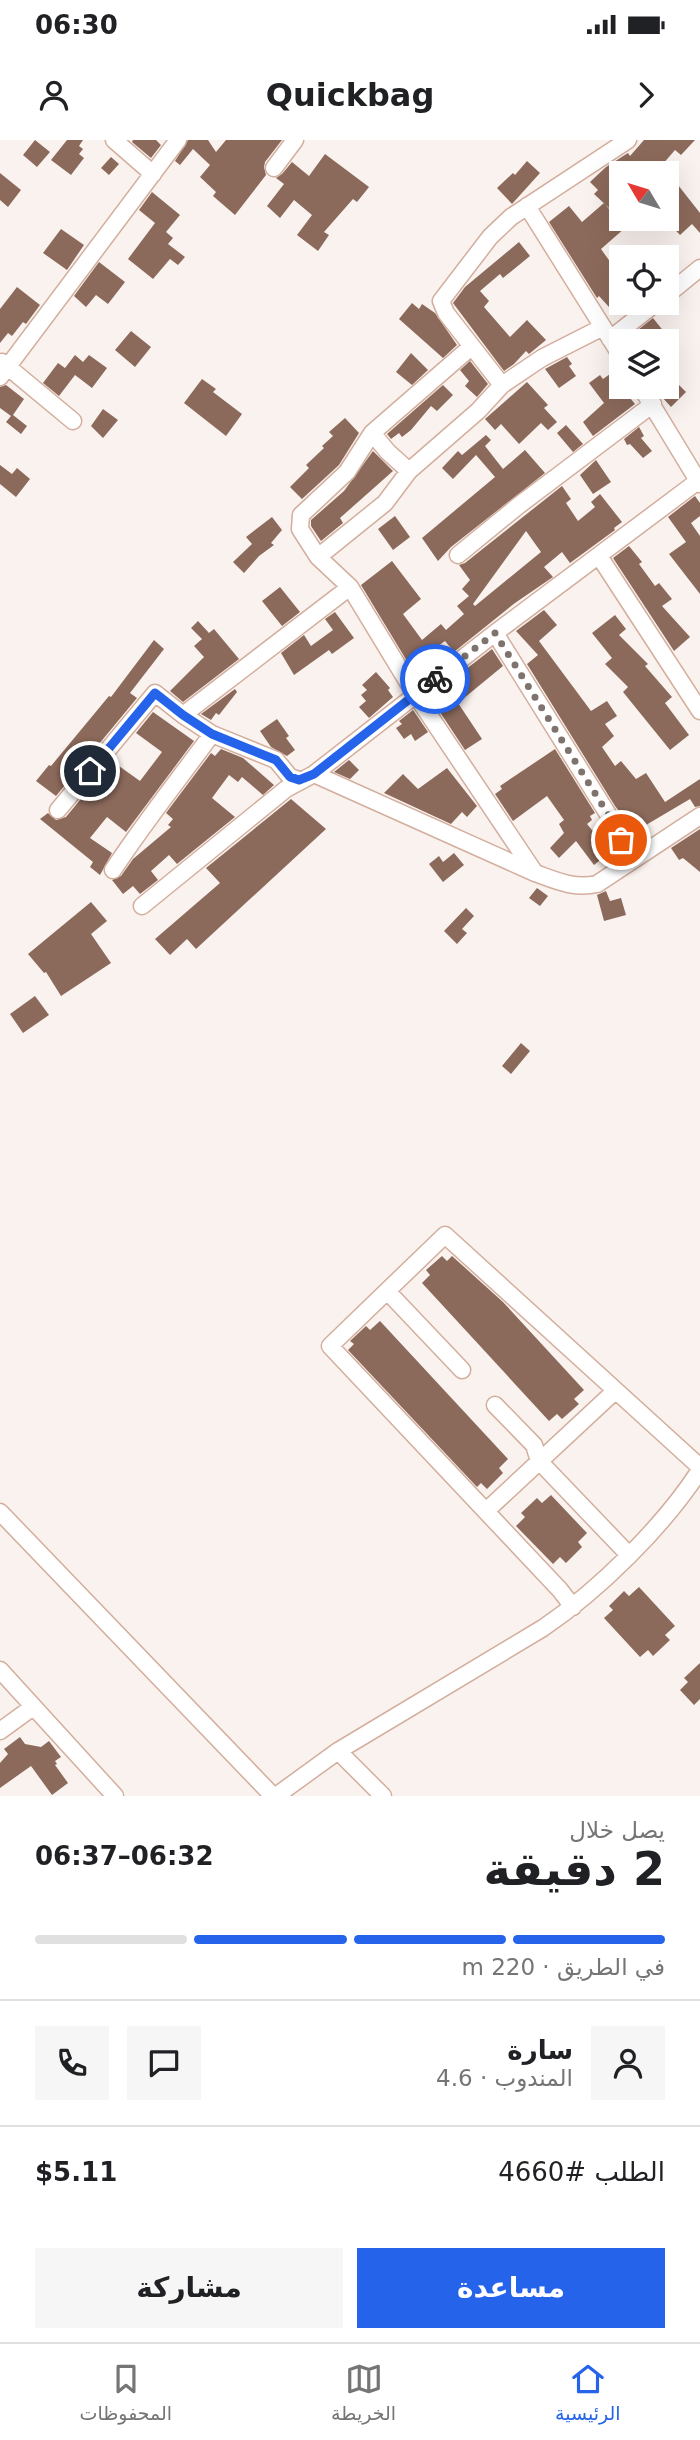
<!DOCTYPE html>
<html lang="ar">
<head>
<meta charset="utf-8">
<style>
	body { margin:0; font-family:"DejaVu Sans",Cairo,sans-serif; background:#f6f6f6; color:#202124; direction:rtl; height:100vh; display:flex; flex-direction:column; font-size:26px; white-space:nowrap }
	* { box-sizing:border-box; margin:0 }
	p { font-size:23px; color:#757577 }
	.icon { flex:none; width:38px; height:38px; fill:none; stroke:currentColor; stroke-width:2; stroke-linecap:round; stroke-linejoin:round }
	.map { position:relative; height:1656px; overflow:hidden; direction:ltr }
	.sheet { display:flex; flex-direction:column; background:#fff; flex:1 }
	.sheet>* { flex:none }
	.needle { width:46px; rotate:308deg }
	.tools { position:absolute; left:609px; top:21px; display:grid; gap:14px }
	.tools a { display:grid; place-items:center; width:70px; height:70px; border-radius:0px; background:#fff; box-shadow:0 7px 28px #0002; font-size:35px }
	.pin { position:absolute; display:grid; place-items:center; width:60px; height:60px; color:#fff; margin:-30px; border:4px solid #fff; border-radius:50%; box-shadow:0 2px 7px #0007 }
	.courier { position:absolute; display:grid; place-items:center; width:70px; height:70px; margin:-35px; border:5px solid #2563eb; border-radius:50%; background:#fff; color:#222; box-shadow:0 2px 9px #0007 }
	.summary em { font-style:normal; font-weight:800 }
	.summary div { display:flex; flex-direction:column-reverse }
	.summary { display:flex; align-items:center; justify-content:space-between; height:119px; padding:0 35px }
	h1 { font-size:46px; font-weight:800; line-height:52px }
	.bar { display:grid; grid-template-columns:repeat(4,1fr); gap:10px 7px; align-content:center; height:84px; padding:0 35px }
	.bar i { height:9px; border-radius:5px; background:#e0e0e0 }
	.bar .on { background:#2563eb }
	.bar p { grid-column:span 4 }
	.line { display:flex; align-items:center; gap:18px; padding:0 35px; border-top:2px solid #e0e0e0 }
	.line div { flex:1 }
	.round { display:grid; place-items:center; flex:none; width:74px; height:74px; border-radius:0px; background:#f6f6f6 }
	.cta { display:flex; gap:14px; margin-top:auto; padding:14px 35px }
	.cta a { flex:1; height:80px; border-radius:0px; background:#2563eb; color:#fff; font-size:28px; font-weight:800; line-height:80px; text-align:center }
	.cta a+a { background:#f6f6f6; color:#202124 }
	.status { display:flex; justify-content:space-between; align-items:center; height:49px; padding:0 35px; background:#fff; direction:ltr }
	.status svg { height:19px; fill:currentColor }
	header { display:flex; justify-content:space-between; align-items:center; height:91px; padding:0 35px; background:#fff; font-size:32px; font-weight:800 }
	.tabs { display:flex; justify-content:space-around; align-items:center; height:98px; border-top:2px solid #e0e0e0; background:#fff; font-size:19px; color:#757577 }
	.tabs a { display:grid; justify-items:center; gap:4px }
	.tabs .on { color:#2563eb }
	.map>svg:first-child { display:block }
	.building { fill:#8c6a5b; fill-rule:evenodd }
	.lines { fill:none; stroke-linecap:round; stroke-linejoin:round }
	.minor-casing { stroke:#d3ae9d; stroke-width:19 }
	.minor { stroke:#fff; stroke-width:16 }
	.done { stroke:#7e736d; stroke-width:7; stroke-dasharray:0 12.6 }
	.route { stroke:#2563eb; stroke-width:9 }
</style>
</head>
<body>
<div class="status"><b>06:30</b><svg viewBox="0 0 49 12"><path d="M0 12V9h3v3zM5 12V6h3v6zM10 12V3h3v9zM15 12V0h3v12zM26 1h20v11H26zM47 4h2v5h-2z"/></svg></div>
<header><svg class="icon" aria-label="forward" viewBox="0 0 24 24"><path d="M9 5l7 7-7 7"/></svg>Quickbag<svg class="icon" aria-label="person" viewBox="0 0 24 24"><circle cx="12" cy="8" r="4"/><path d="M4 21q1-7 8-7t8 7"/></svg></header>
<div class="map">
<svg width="700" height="1656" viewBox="0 0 700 1656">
	<rect width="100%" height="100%" fill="#faf2ee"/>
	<path class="building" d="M35,0l15,12 -13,15 -14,-12z
		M67,0h16l-4,6 4,3 -4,5 5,4 -13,17 -20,-15z
		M133,0h23l5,5 -10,13 -19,-16z
		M188,0h20l8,12 10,-12h56l-17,22 -1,5 2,8 -31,40 -22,-19 3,-4 -16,-15 10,-12 -17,-16 -13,16 -5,-4z
		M644,0h51l-14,15 -6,-5 -19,22 -8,-6 -9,7h-18v21l-12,14 -15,-14 4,-4 -8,-8 16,-15 22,-14 2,3z
		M325,14l44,33 -12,15 -4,-3 -29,33 5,3 -11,16 -21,-16 15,-20 -18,-15 -14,18 -13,-12 17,-22 -8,-6 6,-4 10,-12 17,14z
		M111,17l8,7 -10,11 -8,-7z
		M527,21l13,12 -28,31 -15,-16 16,-15 2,2z
		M667,31l33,42v20l-8,-9 -12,11 -15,-16h12l-10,-14z
		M0,33l21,17 -13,17 -8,-7z
		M152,52l28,23 -14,17 7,6 -5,6 17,13 -7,8 -8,-6 -17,20 -25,-20 27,-36 -16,-13z
		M604,63l21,25 -24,21 20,28v3l-8,6 8,10 -12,11 -10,-11 -2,2 -48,-76 20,-16 13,16z
		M61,89l23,16 -17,25 -24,-17z
		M519,102l11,14 -27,22 -3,-4 -20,17 9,10 -5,6 26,30 17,-17 19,20 -17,14 -3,-3 -12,13 -10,7 -51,-68 12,-16z
		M99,122l26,20 -17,22 -12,-9 -10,12 -12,-11z
		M17,147l23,18 -14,19 -3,-2 -11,14 -4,-3 -8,10v-34z
		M412,163l7,6 3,-5 13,9 22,32 -14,13 -44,-39z
		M653,178l12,15 -11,8h-30z
		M131,191l20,16 -16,20 -20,-17z
		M411,213l17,17 -16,15 -16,-13z
		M75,215l8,7 6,-7 18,13 -15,20 -17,-13 -16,21 -16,-13 15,-20 7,5z
		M567,217l5,7 -3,2 7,10 -17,12 -14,-19z
		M470,221l18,23 -11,13 -12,-11 4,-5 -9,-11z
		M613,232l8,10v5l14,17 -42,32 -10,-14 21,-19 -15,-20 11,-8 3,4z
		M667,233l19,19 -15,15 -18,-20h14z
		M202,239l14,10 -3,3 29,22 -16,22 -42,-33z
		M527,242l21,23 -4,3 13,14 -9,8 -7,-7 -22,21 -18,-20 -6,6 -10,-11z
		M6,245l18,14 -11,16 14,11 -6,8 -15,-12 5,-6 -11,-8v-21z
		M443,245l10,10 -16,16 -6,-5 -20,24 -9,7 -3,-4 -8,6 -4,-5z
		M103,269l15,11 -15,18 -12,-12z
		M345,278l14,15 -20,32 -37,34 -12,-12 19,-19 -3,-3 18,-17 -2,-2 11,-10 -4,-4z
		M566,285l17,19 -10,8 -16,-19z
		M639,287l5,9 -3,2 11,13 -9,7 -13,-14 -3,1 -3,-6z
		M486,295l5,5 -6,6 18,23 22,-19 20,23 -94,74 -13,14 -16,-23 73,-61 -19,-22 -23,24 -11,-11 16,-17 4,4z
		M373,311l20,20 -53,47 3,5 -22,18 -10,-15v-6l33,-29z
		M596,320l15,22 -18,12 -13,-19z
		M0,325l12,9 5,-6 13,11 -14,18 -16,-13z
		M562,346l9,13 -5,4 12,18 17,-14 -4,-5 9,-8 22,28 -8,6 1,2 -45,33 -8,-11 -18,15 9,10 -38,26 -61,49 -9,-11 -35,25 -49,-81 31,-24 29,38 -18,15 19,26 19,-16 5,6 18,-16 -7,-8 12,-10 -7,-7 8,-9 -11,-15 6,-2zM526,391l15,21 -66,54 -2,-2z
		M695,356l5,7v13l-9,7 9,13v58l-31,-40 17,-12 -18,-25z
		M395,376l15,21 -17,13 -15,-21z
		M272,377l10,13 -11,13 3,2 -15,11 -15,17 -11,-11 19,-18 -6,-7z
		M629,406l13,16 -3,2 16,22 4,-3 13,16 -10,7 28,31 -16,14 -61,-93z
		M280,447l20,25 -18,14 -20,-25z
		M544,470l13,15 -18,16 52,70 16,-10 10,15 -12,8 9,12 -12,11 13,19 6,-5 15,18 10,-6 19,29 35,-23v27l-5,1 -5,-8 -44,26 2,3 -16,10 -7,-14 3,-2 -13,-16 -88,-142 11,-9 -22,-24z
		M335,472l19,26 -22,16 -3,-4 -35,25 -13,-22 23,-18 7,11 22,-16 -8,-11z
		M615,475l11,14 -7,6 29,29 -3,2 27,31 -7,6 24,32 -19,15 -47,-58 5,-5 -23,-23 7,-6 -20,-25z
		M198,481l11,12 5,-4 25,30 -56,43 -13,-11 34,-34 -10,-11 8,-7 -11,-11z
		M154,500l10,9 -34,44 7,5 -81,98 -20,-15 13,-16 2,1 58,-70 2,1z
		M492,509l11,17 -45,37 24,36 -17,11 -35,-53z
		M376,532l14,16 -2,2 5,7 -24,21 -10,-11 7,-6 -5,-6 6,-5 -5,-5z
		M235,549l2,3 -18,23 -3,-2 -5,7 -10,-6z
		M413,570l15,22 -13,9 -4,-7 -7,5 -8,-11 6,-4 -3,-3z
		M153,572l41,29 -68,91 -19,-15 -17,21 22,15 -12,22 -10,-8 3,-5 -53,-43 8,-6 8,7 10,-3 46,-56 28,20 22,-29 -26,-19z
		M277,579l12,17 -3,2 9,12 -8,6 -16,-9 -11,-16z
		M221,609l22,9 31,27 -11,10 -21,-18 -4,5 -9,-7 -17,23 23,19 -58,47 -8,-9 -18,16 7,9 -18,14 -7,-8 -10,8 -11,-14 9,-4 12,-17 38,-32 -3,-2 5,-6 -7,-6 45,-60 4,3z
		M555,609l40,64 -5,3 2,4 -5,4 23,28 -16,13 -18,-24 -17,17 -9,-10 14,-15 -5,-9 5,-4 -17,-24 -34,25 -18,-27 7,-5 -2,-3z
		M349,620l10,10 -9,9 -16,-7z
		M447,628l30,38 -10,11 -5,-5 -11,12 -67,-31 19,-19 15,15z
		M291,659l35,30 -130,120 -9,-10 -17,16 -15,-16 65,-56 -14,-15z
		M700,689v43l-17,-14 -4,2 -8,-12z
		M454,713l10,12 -21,17 -14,-18 10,-8 4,6z
		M537,748l11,8 -8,10 -11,-8z
		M606,751l4,10 11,-3 5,17 -22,6 -7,-26z
		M91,762l16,19 -16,13 20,29 -50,33 -15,-24 -2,1 -16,-19z
		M466,768l8,8 -12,13 5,4 -10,11 -13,-13z
		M35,856l14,19 -26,18 -13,-19z
		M521,903l9,8 -19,23 -9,-8z
		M442,1116l5,5 5,-5 51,46 81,88 -10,9 5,5 -17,15 -5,-5 -8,7 -127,-138 8,-8 -4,-5z
		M380,1181l128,138 -9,9 4,5 -16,16 -6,-6 -4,4 -129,-137 6,-6 -4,-3 16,-15 4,4z
		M551,1355l36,38 -9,9 4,5 -16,16 -6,-6 -7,7 -37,-38 9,-9 -4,-4 16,-15 5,5z
		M639,1447l36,39 -10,9 5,5 -17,16 -5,-6 -8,7 -36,-39 9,-8 -4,-4 15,-15 5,5z
		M700,1523v36l-6,6 -14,-15 8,-8 -4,-4z
		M20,1597l5,7 16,3 8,-6 12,16 -6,4 2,3 -2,1 13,18 -16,12 -21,-29 -31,22v-25l8,-9 -4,-5z"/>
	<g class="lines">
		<g class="minor-casing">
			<path id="minor" d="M114,0l39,34
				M274,28l21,-28
				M527,66l94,150
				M667,155l33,-27
				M610,199l46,-36
				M2,222l71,59
				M0,237l178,-237
				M502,245l-56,-72 -5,-12 49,-64 21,-20 117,-77
				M641,247l59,97
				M372,293l-25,39 -46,43 -1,14 18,28 32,30 65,107 120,179
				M409,331l-21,-19 -16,-19 99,-86
				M458,415l60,-49 135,-102
				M599,416l101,155
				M318,417l67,-54 24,-32 69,-60 24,-26 40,-27 61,-31
				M495,493l116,186 20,42
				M183,575l167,-128
				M314,634l221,99c22,8 39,16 62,11l103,-68
				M58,670l97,-117 28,22 29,19 64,26 14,17 9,3
				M113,730c31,-47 66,-91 99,-136
				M142,766l144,-117 28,-15 181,-141 203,-152
				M387,1151l75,79
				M495,1265l39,40 5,16 89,93
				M486,1371l129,-120
				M0,1372l273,284
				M573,1467l-13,-17 -230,-244 115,-111 255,232
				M0,1530l115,126
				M0,1591l33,-24
				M338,1611l45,45
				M276,1656l62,-45 205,-123c56,-38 120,-101 157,-158"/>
		</g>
		<use href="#minor" class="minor"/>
	</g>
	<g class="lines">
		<path class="done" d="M435,539l60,-46 116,186 10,21"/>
		<path class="route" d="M90,631l65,-78 28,22 29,19 64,26 14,17 9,3 15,-6 121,-95"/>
	</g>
</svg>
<div class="tools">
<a><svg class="needle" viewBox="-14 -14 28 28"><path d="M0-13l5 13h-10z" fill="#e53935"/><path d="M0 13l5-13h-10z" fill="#757577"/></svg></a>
<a><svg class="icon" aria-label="locate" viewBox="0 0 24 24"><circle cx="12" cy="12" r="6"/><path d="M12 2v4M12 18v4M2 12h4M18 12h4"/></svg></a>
<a><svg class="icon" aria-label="layers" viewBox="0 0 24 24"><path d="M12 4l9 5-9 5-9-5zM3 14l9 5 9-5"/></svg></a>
</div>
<div class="pin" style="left:621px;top:700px;background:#ea580c"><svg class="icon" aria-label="bag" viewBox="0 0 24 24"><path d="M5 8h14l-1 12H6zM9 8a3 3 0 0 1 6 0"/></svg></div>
<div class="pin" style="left:90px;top:631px;background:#1f2937"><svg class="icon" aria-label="home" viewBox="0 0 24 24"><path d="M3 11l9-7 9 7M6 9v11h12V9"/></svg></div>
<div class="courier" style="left:435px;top:539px"><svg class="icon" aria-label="bike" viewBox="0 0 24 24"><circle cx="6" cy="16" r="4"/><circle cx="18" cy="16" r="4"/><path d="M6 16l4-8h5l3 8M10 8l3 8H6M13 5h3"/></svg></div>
</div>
<section class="sheet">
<div class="summary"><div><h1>2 دقيقة</h1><p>يصل خلال</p></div><em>06:32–06:37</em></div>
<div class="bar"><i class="on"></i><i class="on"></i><i class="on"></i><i></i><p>في الطريق · 220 m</p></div>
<div class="line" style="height:126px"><a class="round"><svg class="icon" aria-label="person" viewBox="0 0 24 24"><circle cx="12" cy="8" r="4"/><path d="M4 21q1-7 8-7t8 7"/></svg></a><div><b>سارة</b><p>المندوب · 4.6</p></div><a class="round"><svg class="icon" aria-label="chat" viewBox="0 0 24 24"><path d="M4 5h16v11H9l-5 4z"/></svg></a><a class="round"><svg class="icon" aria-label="phone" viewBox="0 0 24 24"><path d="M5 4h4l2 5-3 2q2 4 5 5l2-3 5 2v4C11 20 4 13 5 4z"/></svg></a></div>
<div class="line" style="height:91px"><div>الطلب #4660</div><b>$5.11</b></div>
<div class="cta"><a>مساعدة</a><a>مشاركة</a></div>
</section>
<nav class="tabs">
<a class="on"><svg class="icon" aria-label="home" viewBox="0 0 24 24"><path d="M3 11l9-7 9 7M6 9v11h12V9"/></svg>الرئيسية</a>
<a><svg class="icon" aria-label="map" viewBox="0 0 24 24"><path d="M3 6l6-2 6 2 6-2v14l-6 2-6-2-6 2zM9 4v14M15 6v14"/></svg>الخريطة</a>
<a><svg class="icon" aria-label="saved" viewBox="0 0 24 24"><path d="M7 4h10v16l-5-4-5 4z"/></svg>المحفوظات</a>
</nav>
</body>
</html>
